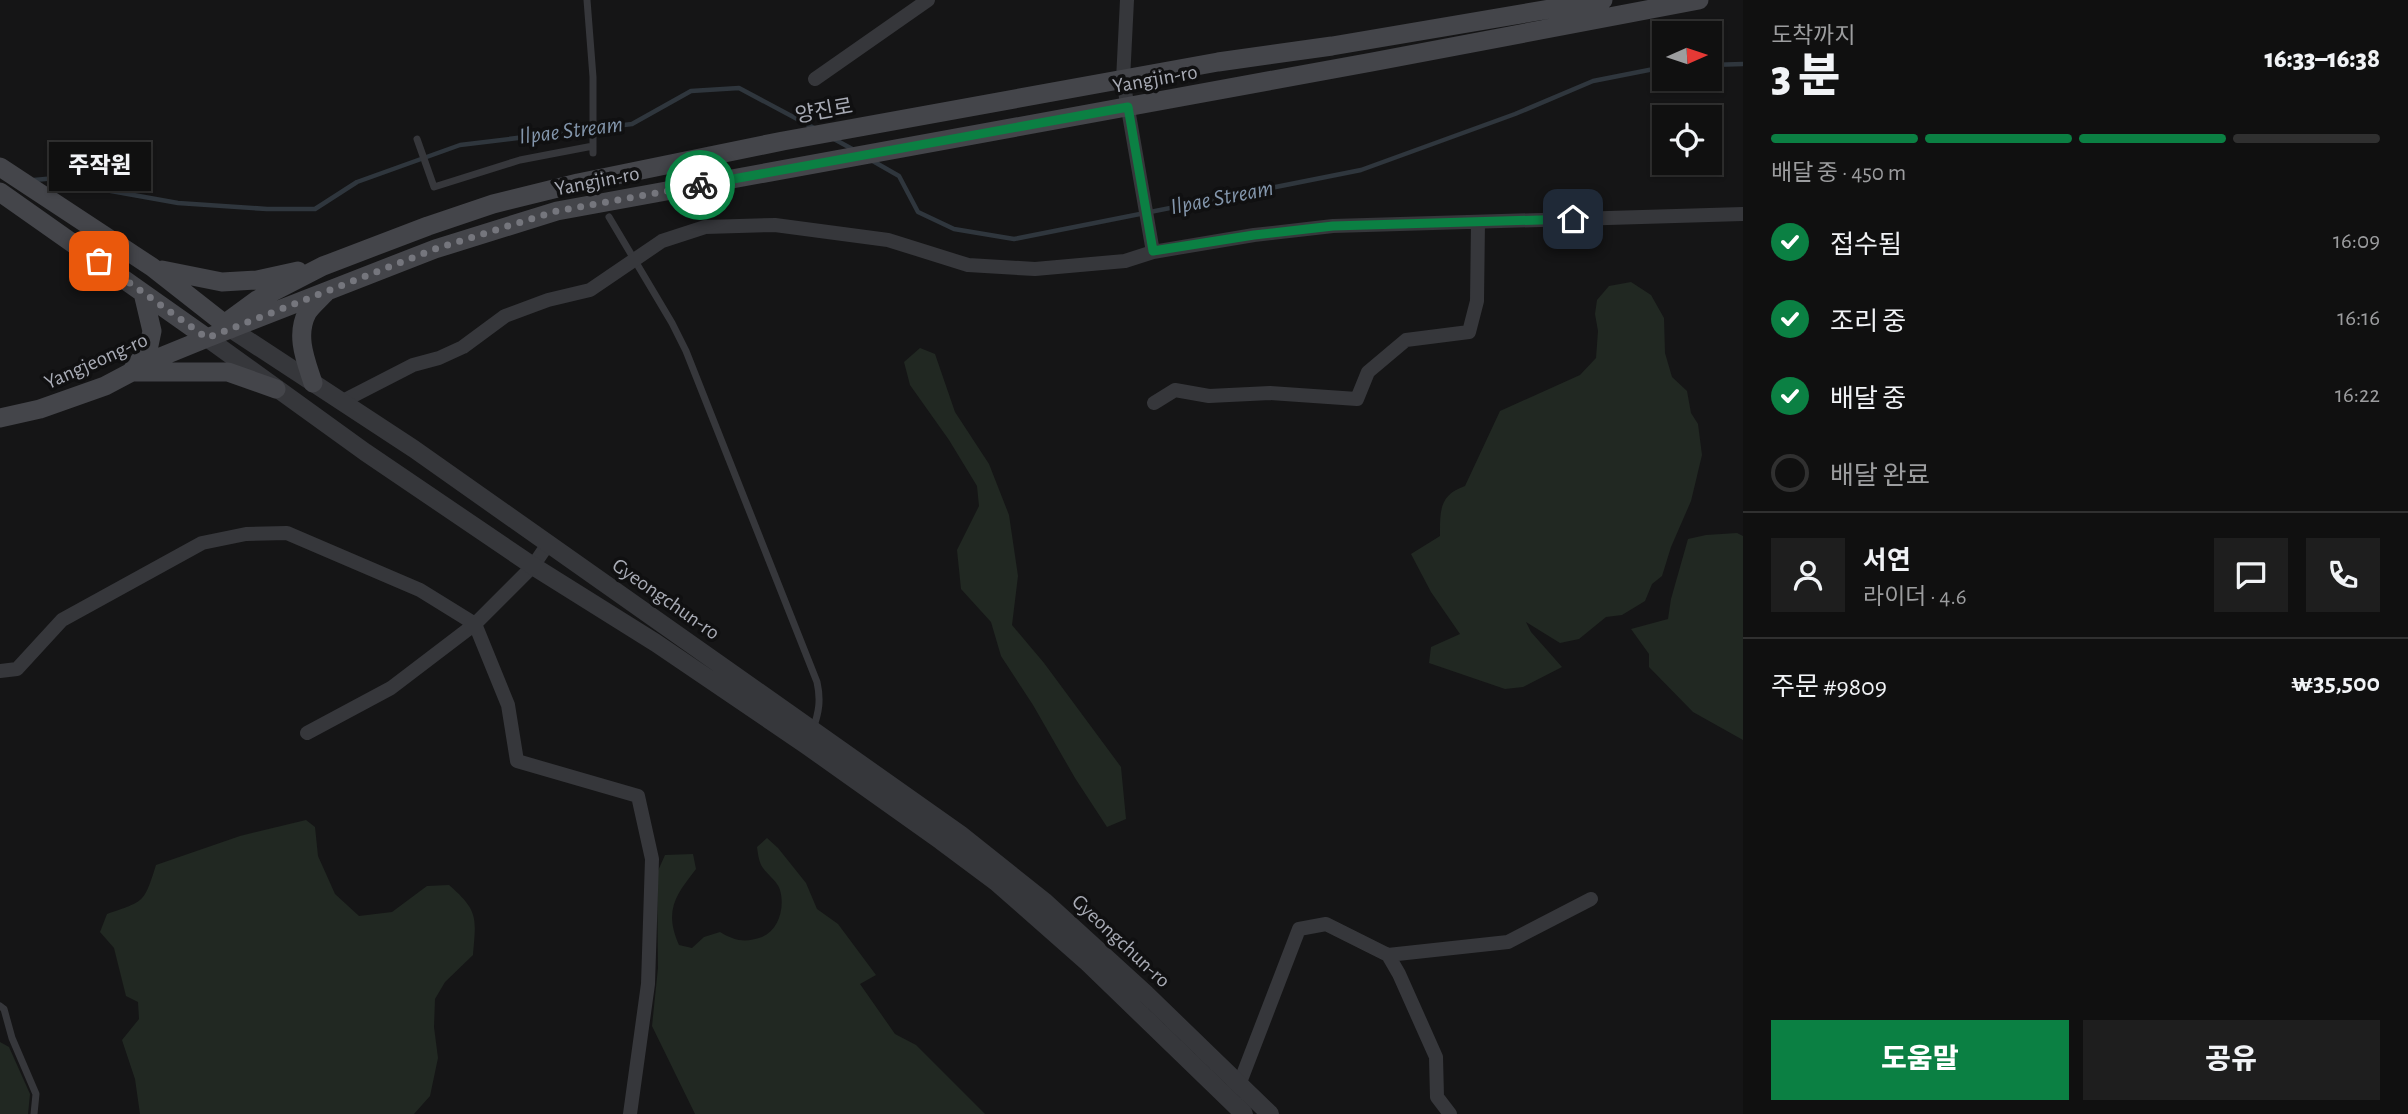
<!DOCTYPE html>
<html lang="ko">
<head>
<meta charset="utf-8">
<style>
	body { margin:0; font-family:"Alegreya Sans","Noto Sans KR",sans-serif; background:#1e1e1e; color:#f1f3f6; height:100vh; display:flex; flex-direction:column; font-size:26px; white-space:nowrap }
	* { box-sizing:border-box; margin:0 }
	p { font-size:23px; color:#9c9d9f }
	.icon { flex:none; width:38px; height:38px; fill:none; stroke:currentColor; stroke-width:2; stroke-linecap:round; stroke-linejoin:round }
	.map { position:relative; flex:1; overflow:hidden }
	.details { display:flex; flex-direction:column; background:#101010; width:665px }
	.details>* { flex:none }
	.needle { width:46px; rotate:87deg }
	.buttons { position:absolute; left:1652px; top:21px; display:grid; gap:14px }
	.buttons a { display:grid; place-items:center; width:70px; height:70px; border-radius:0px; background:#101010; box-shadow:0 2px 5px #0004,0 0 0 2px #303030; font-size:35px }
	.pin { position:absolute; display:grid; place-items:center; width:60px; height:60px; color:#fff; margin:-30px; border-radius:14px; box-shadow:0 4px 10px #0006 }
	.courier { position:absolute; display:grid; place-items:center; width:70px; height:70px; margin:-35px; border:5px solid #0b8043; border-radius:50%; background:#fff; color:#222; box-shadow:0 2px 9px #0007 }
	.bubble { position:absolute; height:49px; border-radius:0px; background:#101010; box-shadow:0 2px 5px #0004,0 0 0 2px #303030; font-size:23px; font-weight:800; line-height:49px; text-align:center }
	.summary em { font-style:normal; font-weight:800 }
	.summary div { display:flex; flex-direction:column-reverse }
	.summary { display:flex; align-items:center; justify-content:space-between; height:119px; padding:0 28px }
	h1 { font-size:46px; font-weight:800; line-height:52px }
	.bar { display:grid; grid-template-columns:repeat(4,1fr); gap:10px 7px; align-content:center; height:84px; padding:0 28px }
	.bar i { height:9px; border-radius:5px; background:#303030 }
	.bar .current { background:#0b8043 }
	.bar p { grid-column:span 4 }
	.line { display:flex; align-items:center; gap:18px; padding:0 28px; border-top:2px solid #303030 }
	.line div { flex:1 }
	.round { display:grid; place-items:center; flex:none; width:74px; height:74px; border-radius:0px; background:#1e1e1e }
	ol { padding:0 28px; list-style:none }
	li { display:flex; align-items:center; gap:21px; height:77px }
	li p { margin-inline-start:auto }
	li .icon { padding:7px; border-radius:50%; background:#0b8043; color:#fff; stroke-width:4 }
	li:last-child { color:#9c9d9f }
	li i { width:38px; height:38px; border:4px solid #303030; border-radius:50% }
	.primary-button { display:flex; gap:14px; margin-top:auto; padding:14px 28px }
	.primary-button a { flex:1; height:80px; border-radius:0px; background:#0b8043; color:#fff; font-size:28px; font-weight:800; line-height:80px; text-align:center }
	.primary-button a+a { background:#1e1e1e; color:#f1f3f6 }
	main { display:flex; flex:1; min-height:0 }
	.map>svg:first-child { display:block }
	.green { fill:#212822 }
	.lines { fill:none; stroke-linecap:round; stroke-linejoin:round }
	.stream { stroke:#2f363d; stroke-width:4.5 }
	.service { stroke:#36373b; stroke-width:7 }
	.minor { stroke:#36373b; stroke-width:14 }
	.tertiary { stroke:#36373b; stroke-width:18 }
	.secondary { stroke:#44454a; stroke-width:19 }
	.done { stroke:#75767d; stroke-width:7; stroke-dasharray:0 12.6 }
	.route { stroke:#0b8043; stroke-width:9 }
	.labels { text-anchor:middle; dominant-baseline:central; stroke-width:7; stroke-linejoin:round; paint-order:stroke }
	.street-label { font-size:21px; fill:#a8abb5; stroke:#101011 }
	.water-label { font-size:23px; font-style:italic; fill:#8396ac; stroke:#101011 }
</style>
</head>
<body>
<main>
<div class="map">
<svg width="1743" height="1114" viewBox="0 0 1743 1114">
	<rect width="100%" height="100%" fill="#151516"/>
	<path class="green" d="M1631,282l20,13 13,23 1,35 7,24 15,14 4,22 7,11 4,31 -11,46 -20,46 -9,29 -10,8 -7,17 -23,14 -16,2 -27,22 -19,4 -34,-21 5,10 31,35 -39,20 -18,2 -76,-26 2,-16 29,-13 -29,-42 -20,-38 29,-18c0,-25 -1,-41 25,-50l35,-75 80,-36 16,-17 2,-27 -3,-17 2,-14 12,-14z
		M920,348l15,6 20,58 34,52 20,51 9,61 -6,49 32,38 77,104 5,52 -19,8 -32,-49 -42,-73 -32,-49 -10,-34 -30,-33 -4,-39 22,-44 -2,-20 -28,-46 -39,-55 -6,-23z
		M1737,533l6,3v204l-50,-28 -44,-45v-13l-18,-25 37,-10 3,-20 17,-60 18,-4z
		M306,820l9,7 3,29 17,38 24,22 33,-4 35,-26 22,-1c30,26 27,33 24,70l-28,27 -10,17 -1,28 4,31 -8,38 -16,18h-274l-5,-35 -13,-39 17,-21 -1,-17 -12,-6 -12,-48 -14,-16 7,-18c38,-13 37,-11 49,-49l84,-29z
		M767,838l11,10 28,35 11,26 21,15 38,51 -16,9 35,50 21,11 69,69h-290l-43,-88 6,-58 -1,-95 8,-18 28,-1 3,15c-21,27 -32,42 -17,76l13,3 12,-11 16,-5c15,9 25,11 42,5 17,-7 23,-30 18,-47 -2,-8 -12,-15 -17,-22 -4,-5 -5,-14 -6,-21z
		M0,1042l9,5 21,47 -2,20h-28z"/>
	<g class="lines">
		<path class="stream" d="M1710,65l33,-1
			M834,139l20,11
			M871,160l28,16 19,36 36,17 60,10 347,-69 154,-56 78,-33 71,-14
			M34,180l22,-2 55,13 67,12 89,6h48l42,-27 103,-37 172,-21 59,-33 48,-3 75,40"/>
		<path class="service" d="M587,0l6,77v76
			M417,139l17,48 86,-27 73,-14
			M609,217l63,106 14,28 131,331c4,18 2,30 -4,47
			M0,1006l4,3 8,29 24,56 -2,20"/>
		<path class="minor" d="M1127,0l-4,80 30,172
			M815,79l113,-79
			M341,402l72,-37 26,-7 24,-11 42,-31 43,-16 42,-10 72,-49 43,-14 70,-2 113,15 80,25 67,4 90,-8 28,-9 101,-17 79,-9 410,-12
			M1154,403l21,-13 34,6 61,-3 87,6 11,-27 38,-32 63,-8 8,-31 1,-79
			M0,671l17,-2 45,-49 140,-77 44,-9 41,-1 133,57 55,34 33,81 9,56 121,35 14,63 -4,125 -18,130
			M307,733l84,-45 84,-64 58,-58 15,-22
			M1388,955l11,19 37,83 1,40 13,17
			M1239,1085l60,-156 27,-5 62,31 120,-13 83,-43"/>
		<path class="tertiary" d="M231,329l183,120 546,385 84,67 102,93 124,120
			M207,338l158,114 168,114 123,77 150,102 135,96 55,41 92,81 156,151"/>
		<path class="secondary" d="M0,167l152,100 79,62
			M0,192l207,146
			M162,270l60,12 35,-2 41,-9
			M227,322l30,-22 66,-34 105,-40 65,-22 85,-21 205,-42 435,-79 114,-16 271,-46
			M133,369l15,-19 4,-19 -9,-38
			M135,372h93l48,17
			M313,383c-7,-22 -18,-47 -6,-70 4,-7 13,-14 19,-21
			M0,418l40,-9 65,-23 53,-28 49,-20 228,-89 122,-38 815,-149 327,-62"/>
	</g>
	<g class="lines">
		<path class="done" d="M99,261l108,77 228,-89 73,-23 49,-15 143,-26"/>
		<path class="route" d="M700,185l428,-78 25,144 101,-16 79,-9 240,-7"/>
	</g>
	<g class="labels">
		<g class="street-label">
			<text transform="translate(1155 79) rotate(-10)">Yangjin-ro</text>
			<text transform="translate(824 111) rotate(-10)">양진로</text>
			<text transform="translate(597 181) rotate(-11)">Yangjin-ro</text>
			<text transform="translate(96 361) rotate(-24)">Yangjeong-ro</text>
			<text transform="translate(666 599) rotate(35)">Gyeongchun-ro</text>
			<text transform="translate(1121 941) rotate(43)">Gyeongchun-ro</text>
		</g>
		<g class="water-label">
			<text transform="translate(571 131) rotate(-7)">Ilpae Stream</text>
			<text transform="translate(1222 198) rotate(-11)">Ilpae Stream</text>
		</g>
	</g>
</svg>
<div class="buttons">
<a><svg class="needle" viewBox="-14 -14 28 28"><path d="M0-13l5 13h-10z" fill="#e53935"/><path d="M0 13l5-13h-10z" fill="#9c9d9f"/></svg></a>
<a><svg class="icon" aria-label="locate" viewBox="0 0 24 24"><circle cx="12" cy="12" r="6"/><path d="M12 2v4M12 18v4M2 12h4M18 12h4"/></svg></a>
</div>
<div class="pin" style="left:99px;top:261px;background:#ea580c"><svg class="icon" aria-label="bag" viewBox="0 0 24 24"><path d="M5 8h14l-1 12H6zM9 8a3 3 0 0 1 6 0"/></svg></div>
<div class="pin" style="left:1573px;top:219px;background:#1f2937"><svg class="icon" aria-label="home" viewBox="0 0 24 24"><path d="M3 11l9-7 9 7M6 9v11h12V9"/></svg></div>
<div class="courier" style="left:700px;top:185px"><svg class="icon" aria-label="bike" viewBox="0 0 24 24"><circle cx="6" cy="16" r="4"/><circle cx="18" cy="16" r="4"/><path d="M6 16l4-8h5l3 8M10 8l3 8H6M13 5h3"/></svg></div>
<div class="bubble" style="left:49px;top:142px;width:102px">주작원</div>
</div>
<section class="details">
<div class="summary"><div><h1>3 분</h1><p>도착까지</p></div><em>16:33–16:38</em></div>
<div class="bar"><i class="current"></i><i class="current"></i><i class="current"></i><i></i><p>배달 중 · 450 m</p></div>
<ol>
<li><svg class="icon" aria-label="check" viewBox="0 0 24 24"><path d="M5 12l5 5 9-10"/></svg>접수됨<p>16:09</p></li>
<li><svg class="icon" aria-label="check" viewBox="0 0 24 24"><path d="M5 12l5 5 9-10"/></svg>조리 중<p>16:16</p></li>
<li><svg class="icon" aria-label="check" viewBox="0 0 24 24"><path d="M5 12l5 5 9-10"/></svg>배달 중<p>16:22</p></li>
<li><i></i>배달 완료</li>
</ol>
<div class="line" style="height:126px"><a class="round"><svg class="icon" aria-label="person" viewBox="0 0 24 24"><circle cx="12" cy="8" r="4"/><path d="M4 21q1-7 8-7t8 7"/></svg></a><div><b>서연</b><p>라이더 · 4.6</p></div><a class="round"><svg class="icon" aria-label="chat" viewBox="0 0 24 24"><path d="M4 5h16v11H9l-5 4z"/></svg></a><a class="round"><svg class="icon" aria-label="phone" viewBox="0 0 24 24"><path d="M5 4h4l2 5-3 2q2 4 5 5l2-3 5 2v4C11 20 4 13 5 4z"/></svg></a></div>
<div class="line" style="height:91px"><div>주문 #9809</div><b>₩35,500</b></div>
<div class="primary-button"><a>도움말</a><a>공유</a></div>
</section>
</main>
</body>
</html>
